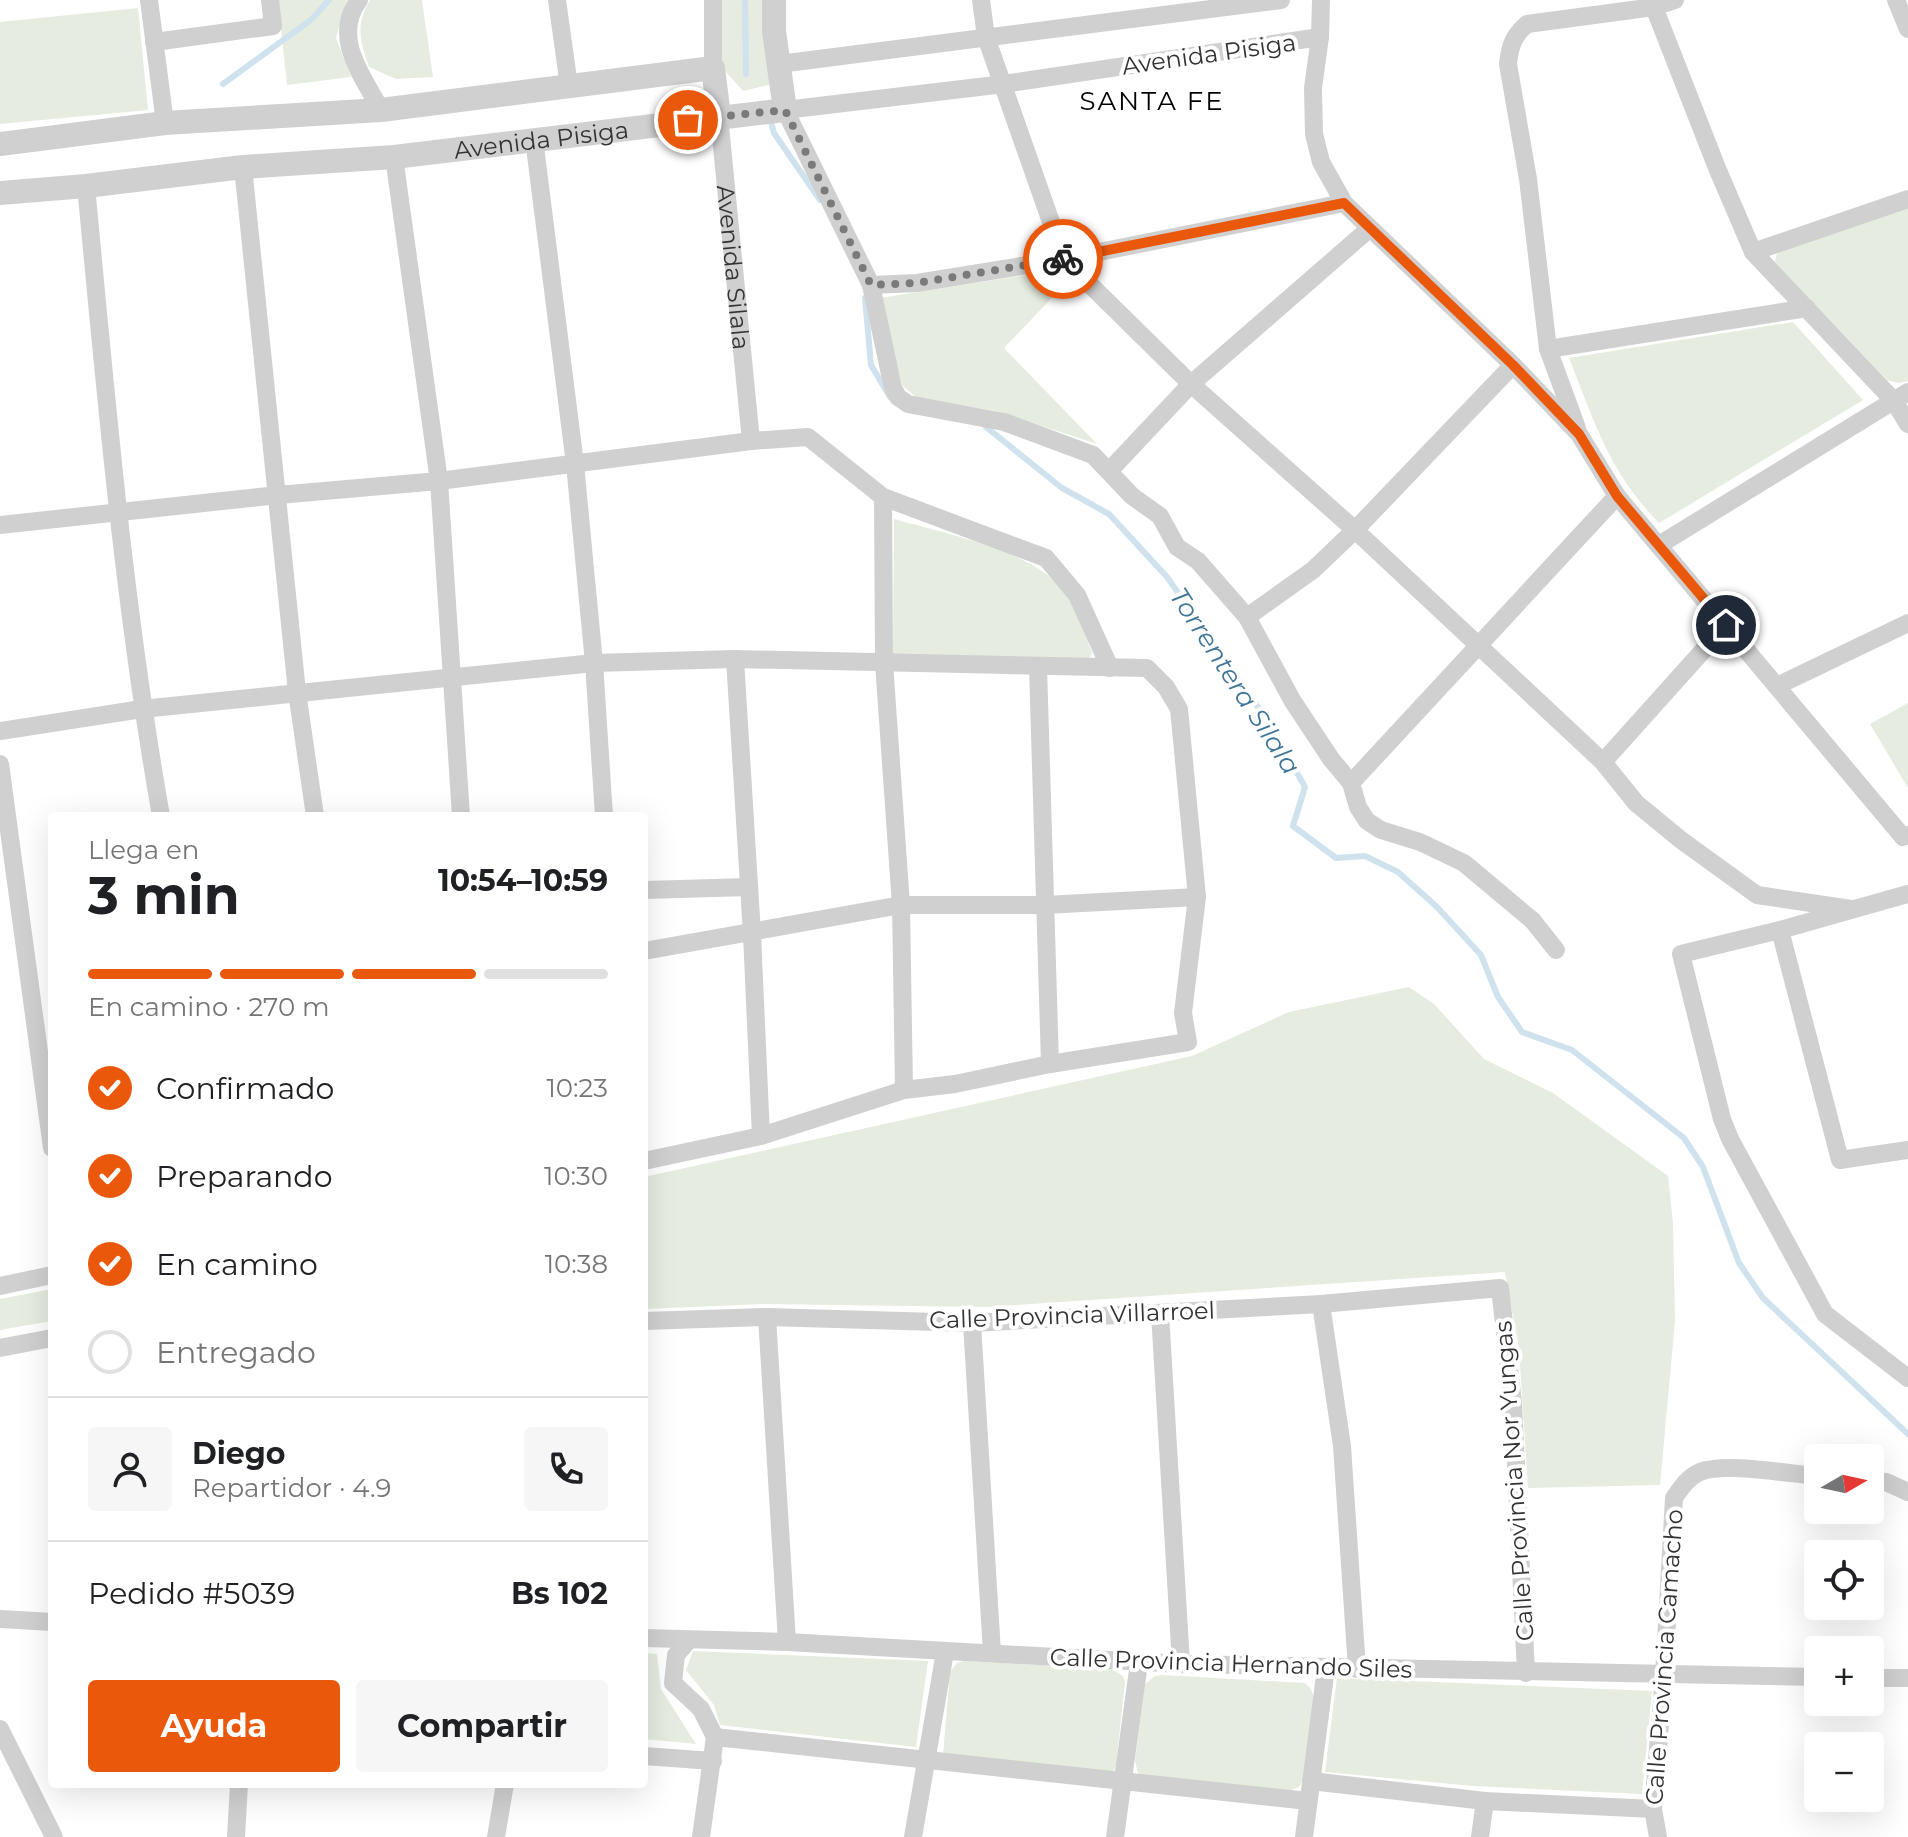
<!DOCTYPE html>
<html lang="es">
<head>
<meta charset="utf-8">
<style>
	body { margin:0; font-family:Montserrat,sans-serif; background:#f6f6f6; color:#202124; height:100vh; display:flex; flex-direction:column; font-size:30px; white-space:nowrap }
	* { box-sizing:border-box; margin:0 }
	p { font-size:26px; color:#757577 }
	.icon { flex:none; width:44px; height:44px; fill:none; stroke:currentColor; stroke-width:2; stroke-linecap:round; stroke-linejoin:round }
	.map { position:relative; flex:1; overflow:hidden }
	.drawer { position:absolute; left:48px; top:812px; width:600px; height:976px; display:flex; flex-direction:column; background:#fff; border-radius:8px; box-shadow:0 8px 32px #0002 }
	.drawer>* { flex:none }
	.needle { width:52px; rotate:81deg }
	.fabs { position:absolute; left:1804px; top:1444px; display:grid; gap:16px }
	.fabs a { display:grid; place-items:center; width:80px; height:80px; border-radius:8px; background:#fff; box-shadow:0 8px 32px #0002; font-size:40px }
	.pin { position:absolute; display:grid; place-items:center; width:68px; height:68px; color:#fff; margin:-34px; border:4px solid #fff; border-radius:50%; box-shadow:0 2px 8px #0007 }
	.courier { position:absolute; display:grid; place-items:center; width:80px; height:80px; margin:-40px; border:6px solid #ea580c; border-radius:50%; background:#fff; color:#222; box-shadow:0 2px 10px #0007 }
	.summary em { font-style:normal; font-weight:700 }
	.summary div { display:flex; flex-direction:column-reverse }
	.summary { display:flex; align-items:center; justify-content:space-between; height:136px; padding:0 40px }
	h1 { font-size:52px; font-weight:700; line-height:60px }
	.bar { display:grid; grid-template-columns:repeat(4,1fr); gap:12px 8px; align-content:center; height:96px; padding:0 40px }
	.bar i { height:10px; border-radius:6px; background:#e0e0e0 }
	.bar .selected { background:#ea580c }
	.bar p { grid-column:span 4 }
	.line { display:flex; align-items:center; gap:20px; padding:0 40px; border-top:2px solid #e0e0e0 }
	.line div { flex:1 }
	.round { display:grid; place-items:center; flex:none; width:84px; height:84px; border-radius:8px; background:#f6f6f6 }
	ol { padding:0 40px; list-style:none }
	li { display:flex; align-items:center; gap:24px; height:88px }
	li p { margin-inline-start:auto }
	li .icon { padding:8px; border-radius:50%; background:#ea580c; color:#fff; stroke-width:4 }
	li:last-child { color:#757577 }
	li i { width:44px; height:44px; border:4px solid #e0e0e0; border-radius:50% }
	.button { display:flex; gap:16px; margin-top:auto; padding:16px 40px }
	.button a { flex:1; height:92px; border-radius:8px; background:#ea580c; color:#fff; font-size:32px; font-weight:700; line-height:92px; text-align:center }
	.button a+a { background:#f6f6f6; color:#202124 }
	.map>svg:first-child { display:block }
	.green { fill:#e6ecdf }
	.lines { fill:none; stroke-linecap:round; stroke-linejoin:round }
	.stream { stroke:#cfe2ee; stroke-width:6 }
	.minor { stroke:#d0d0d0; stroke-width:18 }
	.tertiary { stroke:#d0d0d0; stroke-width:24 }
	.done { stroke:#7a7a7a; stroke-width:8; stroke-dasharray:0 14.4 }
	.route { stroke:#ea580c; stroke-width:10 }
	.labels { text-anchor:middle; dominant-baseline:central; stroke-width:8; stroke-linejoin:round; paint-order:stroke }
	.street-label { font-size:24px; fill:#333; stroke:#fff }
	.neighbourhood-label { font-size:26px; letter-spacing:2px; fill:#000; stroke:#fff }
	.water-label { font-size:26px; font-style:italic; fill:#3f7597; stroke:#fff }
</style>
</head>
<body>
<div class="map">
<svg width="1908" height="1837" viewBox="0 0 1908 1837">
	<rect width="100%" height="100%" fill="#fff"/>
	<path class="green" d="M278,0h69l-11,38 15,39 -64,8z
		M370,0h52l11,77 -37,2 -27,-12c-9,-27 -14,-42 1,-67z
		M721,0h43l9,84 -30,7 -17,-19 -6,-16z
		M138,8l10,102 -148,14v-102z
		M1908,206v175l-10,2 -11,-3 -112,-118 2,-9z
		M1052,271l16,10 -64,67 93,96 -101,-33 -80,-14 -14,-12 -22,-87z
		M1793,322l70,78 -204,123c-50,-51 -64,-100 -90,-165z
		M894,519c51,15 143,31 174,77 11,16 17,39 24,57l-5,9 -194,-8z
		M1908,703v85l-38,-64z
		M1409,987l25,17 50,55 69,34 115,83 5,48 2,97 -15,164 -132,3 -9,-139 -14,-77 -519,35 -223,-3 -119,5v-132l548,-121 97,-44z
		M52,1289v32l-52,9v-31z
		M693,1651l235,10 -12,86 -196,-22 -6,-20 -28,-35z
		M644,1653l13,1 4,35 35,55 -52,-5z
		M964,1661l148,8 11,7 2,6 -9,83 -3,7 -170,-17 7,-83 7,-9z
		M1162,1675l143,8 6,6 3,9 -11,82 -4,7 -12,5 -143,-15 -6,-4 -3,-12 10,-77 10,-8z
		M1337,1678l315,13 -10,103 -169,-8 -148,-14z"/>
	<g class="lines">
		<path class="stream" d="M745,0l1,74
			M223,84l89,-65 17,-19
			M770,118l4,15 46,67
			M865,298l6,67 19,32
			M986,427l76,61 47,26 58,63 100,143 38,67 -12,39 43,32 29,-2 33,16 39,35 44,48 17,42 24,35 50,18 112,88 19,29 36,96 24,35 145,136"/>
		<g class="minor">
			<path d="M149,0l16,123"/>
			<path d="M359,0c-28,37 4,77 22,110"/>
			<path d="M557,0l12,86"/>
			<path d="M981,0l5,37 78,222 127,125 164,146 248,232 33,41 45,37 76,55 94,14"/>
			<path d="M1321,0l-1,37 -7,51 1,46 7,28 23,41 169,162 66,69 38,62 286,341 5,-2"/>
			<path d="M1896,0l12,29"/>
			<path d="M1654,7l63,161 36,84 141,149 14,23"/>
			<path d="M1320,37l-316,47 -219,26 86,175 22,103 5,9 10,7 96,18 89,33 39,41 28,20 17,31 21,14 49,56 45,83 39,59 20,24 7,24 9,14 14,9 39,12 44,21 69,58 23,29"/>
			<path d="M154,42l119,-16 -3,-26"/>
			<path d="M779,64l502,-64"/>
			<path d="M713,68v-68"/>
			<path id="s1" d="M719,116l32,325"/>
			<path d="M534,139l41,325 19,199 10,153"/>
			<path d="M394,157l45,324 22,335"/>
			<path d="M243,167l54,525 18,124"/>
			<path d="M86,186c20,211 38,421 75,630"/>
			<path d="M1753,252l155,-53"/>
			<path d="M871,285l46,-2 147,-24 280,-56"/>
			<path d="M1548,349l259,-41"/>
			<path d="M1577,428l-29,-79 -20,-170 -20,-115c2,-18 5,-28 19,-40l127,-17 21,-7"/>
			<path d="M1110,470l81,-86 178,-155"/>
			<path d="M883,497l1,166 17,242 3,185"/>
			<path d="M0,525l278,-30 161,-14 312,-40 57,-4 75,60 163,61 31,37 33,73"/>
			<path d="M1659,545l249,-153"/>
			<path d="M1247,617l66,-47 42,-40 158,-165"/>
			<path d="M735,659l17,275 9,202"/>
			<path d="M1038,667l12,397"/>
			<path d="M1777,686l131,-63"/>
			<path d="M0,731l142,-22 452,-46 141,-4 412,9 19,19 13,22 18,188 -14,116 5,29 -138,22 -95,20 -51,6 -143,46 -117,25"/>
			<path d="M1603,762l123,-137"/>
			<path d="M0,764l52,384"/>
			<path d="M1351,783l266,-287"/>
			<path d="M644,890l105,-3"/>
			<path d="M1908,894l-128,36 -99,24 41,165 8,20 95,175 83,64"/>
			<path d="M1780,930l60,230 68,-10"/>
			<path d="M644,951l257,-46h144l152,-8"/>
			<path d="M0,1286l52,-11"/>
			<path d="M1321,1304l21,142 15,223"/>
			<path d="M1160,1313l21,351"/>
			<path d="M767,1317l20,325"/>
			<path d="M644,1321l123,-4 205,6 349,-19 179,-16 13,115 13,270"/>
			<path d="M972,1323l20,330"/>
			<path d="M0,1348l52,-10"/>
			<path d="M1870,1481l16,1 22,10"/>
			<path d="M0,1619l52,3"/>
			<path d="M644,1638l143,4 394,22 637,13"/>
			<path d="M688,1641l-12,14 -3,28 28,26 14,28 -14,100"/>
			<path d="M1870,1678h38"/>
			<path d="M0,1729l54,108"/>
			<path d="M715,1737l593,64"/>
			<path d="M644,1756l69,5"/>
			<path d="M1311,1781l174,20 168,8"/>
			<path d="M236,1837l3,-53"/>
			<path d="M496,1837l9,-53"/>
			<path d="M913,1837l32,-185"/>
			<path d="M1115,1837l24,-174"/>
			<path d="M1304,1837l22,-169"/>
			<path d="M1480,1837l5,-36"/>
			<path d="M1658,1837l-5,-28 11,-133 10,-178c7,-10 14,-21 26,-26 26,-10 89,2 118,4"/>
		</g>
		<g class="tertiary">
			<path d="M0,144l165,-21 216,-13 332,-42 6,48"/>
			<path id="s2" d="M0,193l86,-7 157,-19 151,-10 391,-47 -11,-79v-31"/>
		</g>
	</g>
	<g class="lines">
		<path class="done" d="M688,120l97,-10 86,175 46,-2 146,-24"/>
		<path class="route" d="M1063,259l281,-56 169,162 66,69 38,62 109,129"/>
	</g>
	<g class="labels">
		<g class="street-label">
			<text transform="translate(1209 54) rotate(-8)">Avenida Pisiga</text>
			<text stroke="none"><textPath href="#s2" startOffset="544">Avenida Pisiga</textPath></text>
			<text stroke="none"><textPath href="#s1" startOffset="152">Avenida Silala</textPath></text>
			<text transform="translate(1072 1315) rotate(-2)">Calle Provincia Villarroel</text>
			<text transform="translate(1514 1481) rotate(-94)">Calle Provincia Nor Yungas</text>
			<text transform="translate(1664 1657) rotate(-86)">Calle Provincia Camacho</text>
			<text transform="translate(1231 1663) rotate(2)">Calle Provincia Hernando Siles</text>
		</g>
		<g class="neighbourhood-label">
			<text x="1152" y="101">SANTA FE</text>
		</g>
		<g class="water-label">
			<text transform="translate(1235 681) rotate(57)">Torrentera Silala</text>
		</g>
	</g>
</svg>
<div class="fabs">
<a><svg class="needle" viewBox="-14 -14 28 28"><path d="M0-13l5 13h-10z" fill="#e53935"/><path d="M0 13l5-13h-10z" fill="#757577"/></svg></a>
<a><svg class="icon" aria-label="locate" viewBox="0 0 24 24"><circle cx="12" cy="12" r="6"/><path d="M12 2v4M12 18v4M2 12h4M18 12h4"/></svg></a>
<a>+</a>
<a>−</a>
</div>
<div class="pin" style="left:688px;top:120px;background:#ea580c"><svg class="icon" aria-label="bag" viewBox="0 0 24 24"><path d="M5 8h14l-1 12H6zM9 8a3 3 0 0 1 6 0"/></svg></div>
<div class="pin" style="left:1726px;top:625px;background:#1f2937"><svg class="icon" aria-label="home" viewBox="0 0 24 24"><path d="M3 11l9-7 9 7M6 9v11h12V9"/></svg></div>
<div class="courier" style="left:1063px;top:259px"><svg class="icon" aria-label="bike" viewBox="0 0 24 24"><circle cx="6" cy="16" r="4"/><circle cx="18" cy="16" r="4"/><path d="M6 16l4-8h5l3 8M10 8l3 8H6M13 5h3"/></svg></div>
<section class="drawer">
<div class="summary"><div><h1>3 min</h1><p>Llega en</p></div><em>10:54–10:59</em></div>
<div class="bar"><i class="selected"></i><i class="selected"></i><i class="selected"></i><i></i><p>En camino · 270 m</p></div>
<ol>
<li><svg class="icon" aria-label="check" viewBox="0 0 24 24"><path d="M5 12l5 5 9-10"/></svg>Confirmado<p>10:23</p></li>
<li><svg class="icon" aria-label="check" viewBox="0 0 24 24"><path d="M5 12l5 5 9-10"/></svg>Preparando<p>10:30</p></li>
<li><svg class="icon" aria-label="check" viewBox="0 0 24 24"><path d="M5 12l5 5 9-10"/></svg>En camino<p>10:38</p></li>
<li><i></i>Entregado</li>
</ol>
<div class="line" style="height:144px"><a class="round"><svg class="icon" aria-label="person" viewBox="0 0 24 24"><circle cx="12" cy="8" r="4"/><path d="M4 21q1-7 8-7t8 7"/></svg></a><div><b>Diego</b><p>Repartidor · 4.9</p></div><a class="round"><svg class="icon" aria-label="phone" viewBox="0 0 24 24"><path d="M5 4h4l2 5-3 2q2 4 5 5l2-3 5 2v4C11 20 4 13 5 4z"/></svg></a></div>
<div class="line" style="height:104px"><div>Pedido #5039</div><b>Bs 102</b></div>
<div class="button"><a>Ayuda</a><a>Compartir</a></div>
</section>
</div>
</body>
</html>
